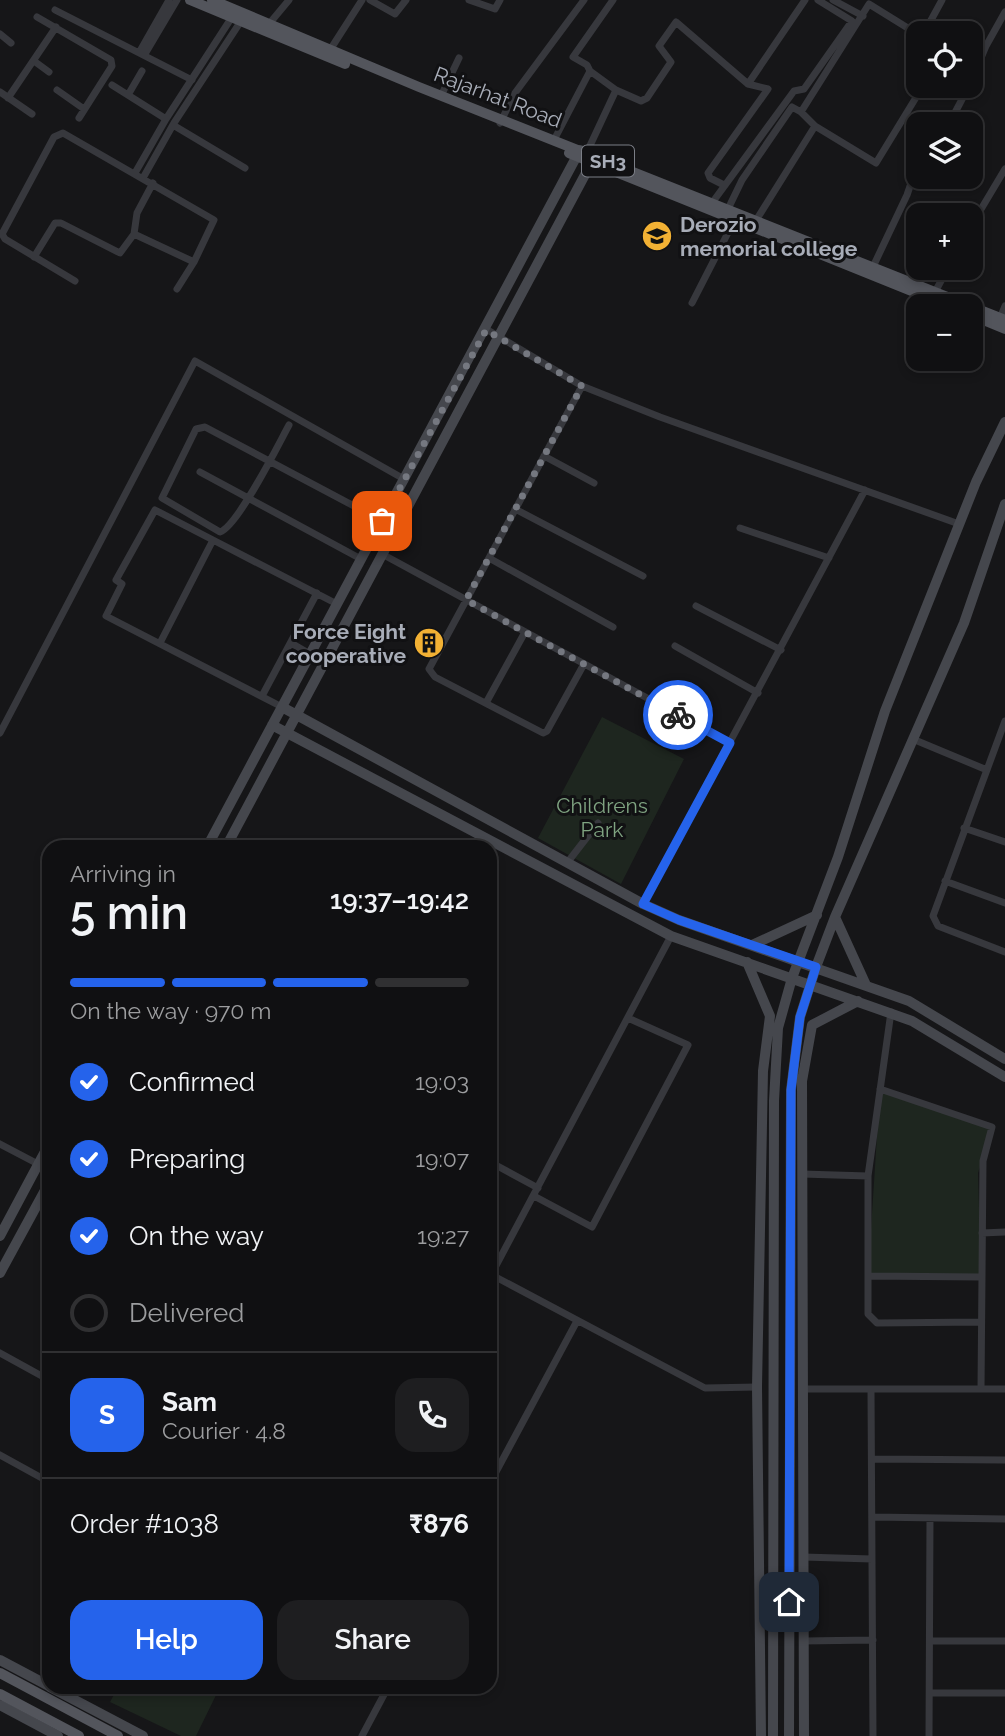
<!DOCTYPE html>
<html lang="en">
<head>
<meta charset="utf-8">
<style>
	body { margin:0; font-family:Raleway,sans-serif; background:#1e1e20; color:#f1f3f6; height:100vh; display:flex; flex-direction:column; font-size:26px; white-space:nowrap }
	* { box-sizing:border-box; margin:0 }
	p { font-size:23px; color:#9c9d9f }
	.icon { flex:none; width:38px; height:38px; fill:none; stroke:currentColor; stroke-width:2; stroke-linecap:round; stroke-linejoin:round }
	.map { position:relative; flex:1; overflow:hidden }
	.details { position:absolute; left:42px; top:840px; width:455px; height:854px; display:flex; flex-direction:column; background:#101012; border-radius:21px; box-shadow:0 4px 10px #0003,0 0 0 2px #303032 }
	.details>* { flex:none }
	.buttons { position:absolute; left:906px; top:21px; display:grid; gap:14px }
	.buttons a { display:grid; place-items:center; width:77px; height:77px; border-radius:14px; background:#101012; box-shadow:0 4px 10px #0003,0 0 0 2px #303032; font-size:35px }
	.pin { position:absolute; display:grid; place-items:center; width:60px; height:60px; color:#fff; margin:-30px; border-radius:14px; box-shadow:0 4px 10px #0006 }
	.courier { position:absolute; display:grid; place-items:center; width:70px; height:70px; margin:-35px; border:5px solid #2563eb; border-radius:50%; background:#fff; color:#222; box-shadow:0 2px 9px #0007 }
	.summary em { font-style:normal; font-weight:600 }
	.summary div { display:flex; flex-direction:column-reverse }
	.summary { display:flex; align-items:center; justify-content:space-between; height:119px; padding:0 28px }
	h1 { font-size:46px; font-weight:600; line-height:52px }
	.bar { display:grid; grid-template-columns:repeat(4,1fr); gap:10px 7px; align-content:center; height:84px; padding:0 28px }
	.bar i { height:9px; border-radius:5px; background:#303032 }
	.bar .on { background:#2563eb }
	.bar p { grid-column:span 4 }
	.line { display:flex; align-items:center; gap:18px; padding:0 28px; border-top:2px solid #303032 }
	.line div { flex:1 }
	.round { display:grid; place-items:center; flex:none; width:74px; height:74px; border-radius:21px; background:#1e1e20 }
	ol { padding:0 28px; list-style:none }
	li { display:flex; align-items:center; gap:21px; height:77px }
	li p { margin-inline-start:auto }
	li .icon { padding:7px; border-radius:50%; background:#2563eb; color:#fff; stroke-width:4 }
	li:last-child { color:#9c9d9f }
	li i { width:38px; height:38px; border:4px solid #303032; border-radius:50% }
	.primary-button { display:flex; gap:14px; margin-top:auto; padding:14px 28px }
	.primary-button a { flex:1; height:80px; border-radius:21px; background:#2563eb; color:#fff; font-size:28px; font-weight:600; line-height:80px; text-align:center }
	.primary-button a+a { background:#1e1e20; color:#f1f3f6 }
	.map>svg:first-child { display:block }
	.green { fill:#1e261f }
	.lines { fill:none; stroke-linecap:round; stroke-linejoin:round }
	.street { stroke:#37383d; stroke-width:7 }
	.secondary { stroke:#45474d; stroke-width:10 }
	.primary { stroke:#53555c; stroke-width:10 }
	.done { stroke:#757880; stroke-width:7; stroke-dasharray:0 12.6 }
	.route { stroke:#2563eb; stroke-width:9 }
	.labels { text-anchor:middle; dominant-baseline:central; stroke-width:6; stroke-linejoin:round; paint-order:stroke }
	.shield { fill:#111113; stroke:#7b7e86; stroke-width:2 }
	.shield-label { font-size:19px; font-weight:bold; fill:#a8adb8 }
	.street-label { font-size:21px; fill:#a8adb8; stroke:#111113 }
	.poi-label { font-size:21px; font-weight:bold; fill:#a8adb8; stroke:#111113; text-anchor:start }
	.park-label { font-size:21px; fill:#7fa381; stroke:#111113 }
</style>
</head>
<body>
<div class="map">
<svg width="1005" height="1736" viewBox="0 0 1005 1736">
	<rect width="100%" height="100%" fill="#161618"/>
	<path class="green" d="M602,717l82,42 -63,125 -83,-46z
		M880,1089l112,38 -14,46 3,104 -113,-1z
		M118,1687h102l-24,49h-15l-71,-34z"/>
	<g class="lines">
		<path class="street" d="M370,0l25,14 11,-14
			M469,0l26,9 5,-9
			M833,0l30,16
			M55,10l137,70
			M37,17l74,43 1,6 -33,52
			M269,24l20,-24
			M924,33l18,-33
			M0,34l11,9
			M330,50l32,-50
			M140,51l29,-51
			M145,54l32,-54
			M34,61l15,11
			M590,71l26,19 25,11 6,-3 24,-36 -12,-16 17,-24 72,62 57,-84
			M971,82l15,-36 19,-34
			M112,85l54,34
			M57,90l27,19
			M0,92l32,22
			M128,95l14,-24
			M441,96l18,-38
			M8,98l48,-71
			M801,112l14,14
			M500,123l15,-30 69,-93
			M949,124l20,-38
			M173,125l72,43
			M554,140l36,-69 -3,-6 -14,-8 40,-57
			M587,152l29,-62
			M135,173l31,-54 66,-102
			M143,178l31,-55 67,-102
			M724,185l-14,-7 -2,-5 60,-84 -20,-5
			M712,203l82,-112 10,-2 48,-68 -34,-21
			M728,209l14,-29 50,-73 9,5 68,-108 50,31
			M755,222l60,-96 61,37 47,-77
			M971,226l34,-57
			M134,234l60,28 -17,27
			M34,257l21,-34h6l59,30 14,-19 3,-21 16,-30
			M871,271l36,-76 12,-35
			M75,281l-70,-42 -3,-5 52,-97 9,-4 151,87 -20,42
			M935,292l13,-24
			M692,303l42,-82
			M1000,318l5,-12
			M486,329l96,57 78,31 299,107
			M582,386l-153,283 6,8 108,56 4,-2 37,-67
			M289,425c-11,20 -51,101 -69,107l-58,-34 34,-69 9,-2 164,87 13,7
			M544,456l50,27
			M200,472l161,87
			M515,509l128,67
			M740,528l89,30
			M213,540l124,64
			M382,554l348,189
			M489,558l124,69
			M696,606l85,44
			M160,643l53,-103 -58,-30 -39,70 6,4 -16,32 176,91
			M291,643l19,11
			M675,646l83,47
			M262,696l55,-103
			M486,703l39,-71
			M1005,721l-72,195 5,10 67,26
			M0,733l195,-372 209,118
			M915,740l72,30
			M964,828l41,14
			M567,863l31,-40
			M945,881l60,22
			M643,904l222,-414
			M891,1012l-23,164v138l9,9 104,-1
			M880,1089l112,38 -9,34 -2,228
			M0,1144l38,20
			M490,1162l48,26
			M802,1174l66,2
			M534,1196l58,31 96,-182 -60,-27
			M982,1233l23,-1
			M490,1274l215,114 52,-1
			M868,1276l113,1
			M490,1277l181,-341
			M0,1353l49,27
			M804,1389h201
			M871,1390l2,346
			M0,1455l49,27
			M872,1459l133,1
			M490,1483l87,-162
			M873,1517l132,2
			M803,1557l69,2
			M803,1641l70,-1
			M930,1641h75
			M930,1693h75
			M362,1736l26,-49
			M929,1736l1,-218"/>
		<path class="secondary" d="M282,707l361,197 36,16 230,81 96,58
			M272,725l399,211 241,85 93,56
			M207,847l373,-697
			M226,847l369,-691
			M835,917l31,68
			M752,945l65,-30
			M747,962l23,54 -7,55 -6,316 4,349
			M0,1236l49,-92
			M0,1273l49,-90
			M0,1660l49,26
			M50,1687l93,49
			M0,1705l58,31
			M773,1736l1,-635 4,-73 14,-50 46,-121 47,-146 91,-229 29,-60
			M789,1736l2,-646 9,-73 16,-50 19,-50 129,-294 41,-119
			M804,1736l-2,-655 10,-56 46,-24"/>
		<path class="primary" d="M190,0l155,64
			M212,0l207,87 586,233
			M569,153l380,153
			M971,315l34,14
			M0,1673l118,63
			M0,1694l79,42"/>
	</g>
	<g class="lines">
		<path class="done" d="M382,521l104,-191 96,56 -116,214 212,115"/>
		<path class="route" d="M678,715l52,28 -87,161 36,16 137,47 -16,50 -9,73 -2,512"/>
	</g>
	<defs>
		<g id="university-disc" transform="scale(1.575)"><circle r="9.5" fill="#f2b134" stroke="#111113"/><path d="M0-5L7-2L0 1L-7-2ZM-4 1L0 2.5L4 1V4Q0 6-4 4Z" fill="#111"/></g>
		<g id="building-disc" transform="scale(1.575)"><circle r="9.5" fill="#f2b134" stroke="#111113"/><path d="M-4-6H4V6H1V3H-1V6H-4ZM-2.5-4.3h1.7v1.8h-1.7ZM.8-4.3h1.7v1.8H.8ZM-2.5-1h1.7V.8h-1.7ZM.8-1h1.7V.8H.8Z" fill="#111"/></g>
	</defs>
	<g fill-rule="evenodd">
		<use href="#university-disc" x="657" y="236"/>
		<use href="#building-disc" x="429" y="643"/>
	</g>
	<g class="labels">
		<rect class="shield" x="582" y="145.5" width="52" height="31" rx="5"/>
		<g class="shield-label">
			<text x="608" y="161">SH3</text>
		</g>
		<g class="street-label">
			<text transform="translate(498 97) rotate(21)">Rajarhat Road</text>
		</g>
		<g class="poi-label">
			<text x="680" y="224">Derozio<tspan x="680" dy="24">memorial college</tspan></text>
			<text x="406" y="631" text-anchor="end">Force Eight<tspan x="406" dy="24">cooperative</tspan></text>
		</g>
		<g class="park-label">
			<text x="602" y="805">Childrens<tspan x="602" dy="24">Park</tspan></text>
		</g>
	</g>
</svg>
<div class="buttons">
<a><svg class="icon" aria-label="locate" viewBox="0 0 24 24"><circle cx="12" cy="12" r="6"/><path d="M12 2v4M12 18v4M2 12h4M18 12h4"/></svg></a>
<a><svg class="icon" aria-label="layers" viewBox="0 0 24 24"><path d="M12 4l9 5-9 5-9-5zM3 14l9 5 9-5"/></svg></a>
<a>+</a>
<a>−</a>
</div>
<div class="pin" style="left:382px;top:521px;background:#ea580c"><svg class="icon" aria-label="bag" viewBox="0 0 24 24"><path d="M5 8h14l-1 12H6zM9 8a3 3 0 0 1 6 0"/></svg></div>
<div class="pin" style="left:789px;top:1602px;background:#1f2937"><svg class="icon" aria-label="home" viewBox="0 0 24 24"><path d="M3 11l9-7 9 7M6 9v11h12V9"/></svg></div>
<div class="courier" style="left:678px;top:715px"><svg class="icon" aria-label="bike" viewBox="0 0 24 24"><circle cx="6" cy="16" r="4"/><circle cx="18" cy="16" r="4"/><path d="M6 16l4-8h5l3 8M10 8l3 8H6M13 5h3"/></svg></div>
<section class="details">
<div class="summary"><div><h1>5 min</h1><p>Arriving in</p></div><em>19:37–19:42</em></div>
<div class="bar"><i class="on"></i><i class="on"></i><i class="on"></i><i></i><p>On the way · 970 m</p></div>
<ol>
<li><svg class="icon" aria-label="check" viewBox="0 0 24 24"><path d="M5 12l5 5 9-10"/></svg>Confirmed<p>19:03</p></li>
<li><svg class="icon" aria-label="check" viewBox="0 0 24 24"><path d="M5 12l5 5 9-10"/></svg>Preparing<p>19:07</p></li>
<li><svg class="icon" aria-label="check" viewBox="0 0 24 24"><path d="M5 12l5 5 9-10"/></svg>On the way<p>19:27</p></li>
<li><i></i>Delivered</li>
</ol>
<div class="line" style="height:126px"><b class="round" style="background:#2563eb;color:#fff">S</b><div><b>Sam</b><p>Courier · 4.8</p></div><a class="round"><svg class="icon" aria-label="phone" viewBox="0 0 24 24"><path d="M5 4h4l2 5-3 2q2 4 5 5l2-3 5 2v4C11 20 4 13 5 4z"/></svg></a></div>
<div class="line" style="height:91px"><div>Order #1038</div><b>₹876</b></div>
<div class="primary-button"><a>Help</a><a>Share</a></div>
</section>
</div>
</body>
</html>
